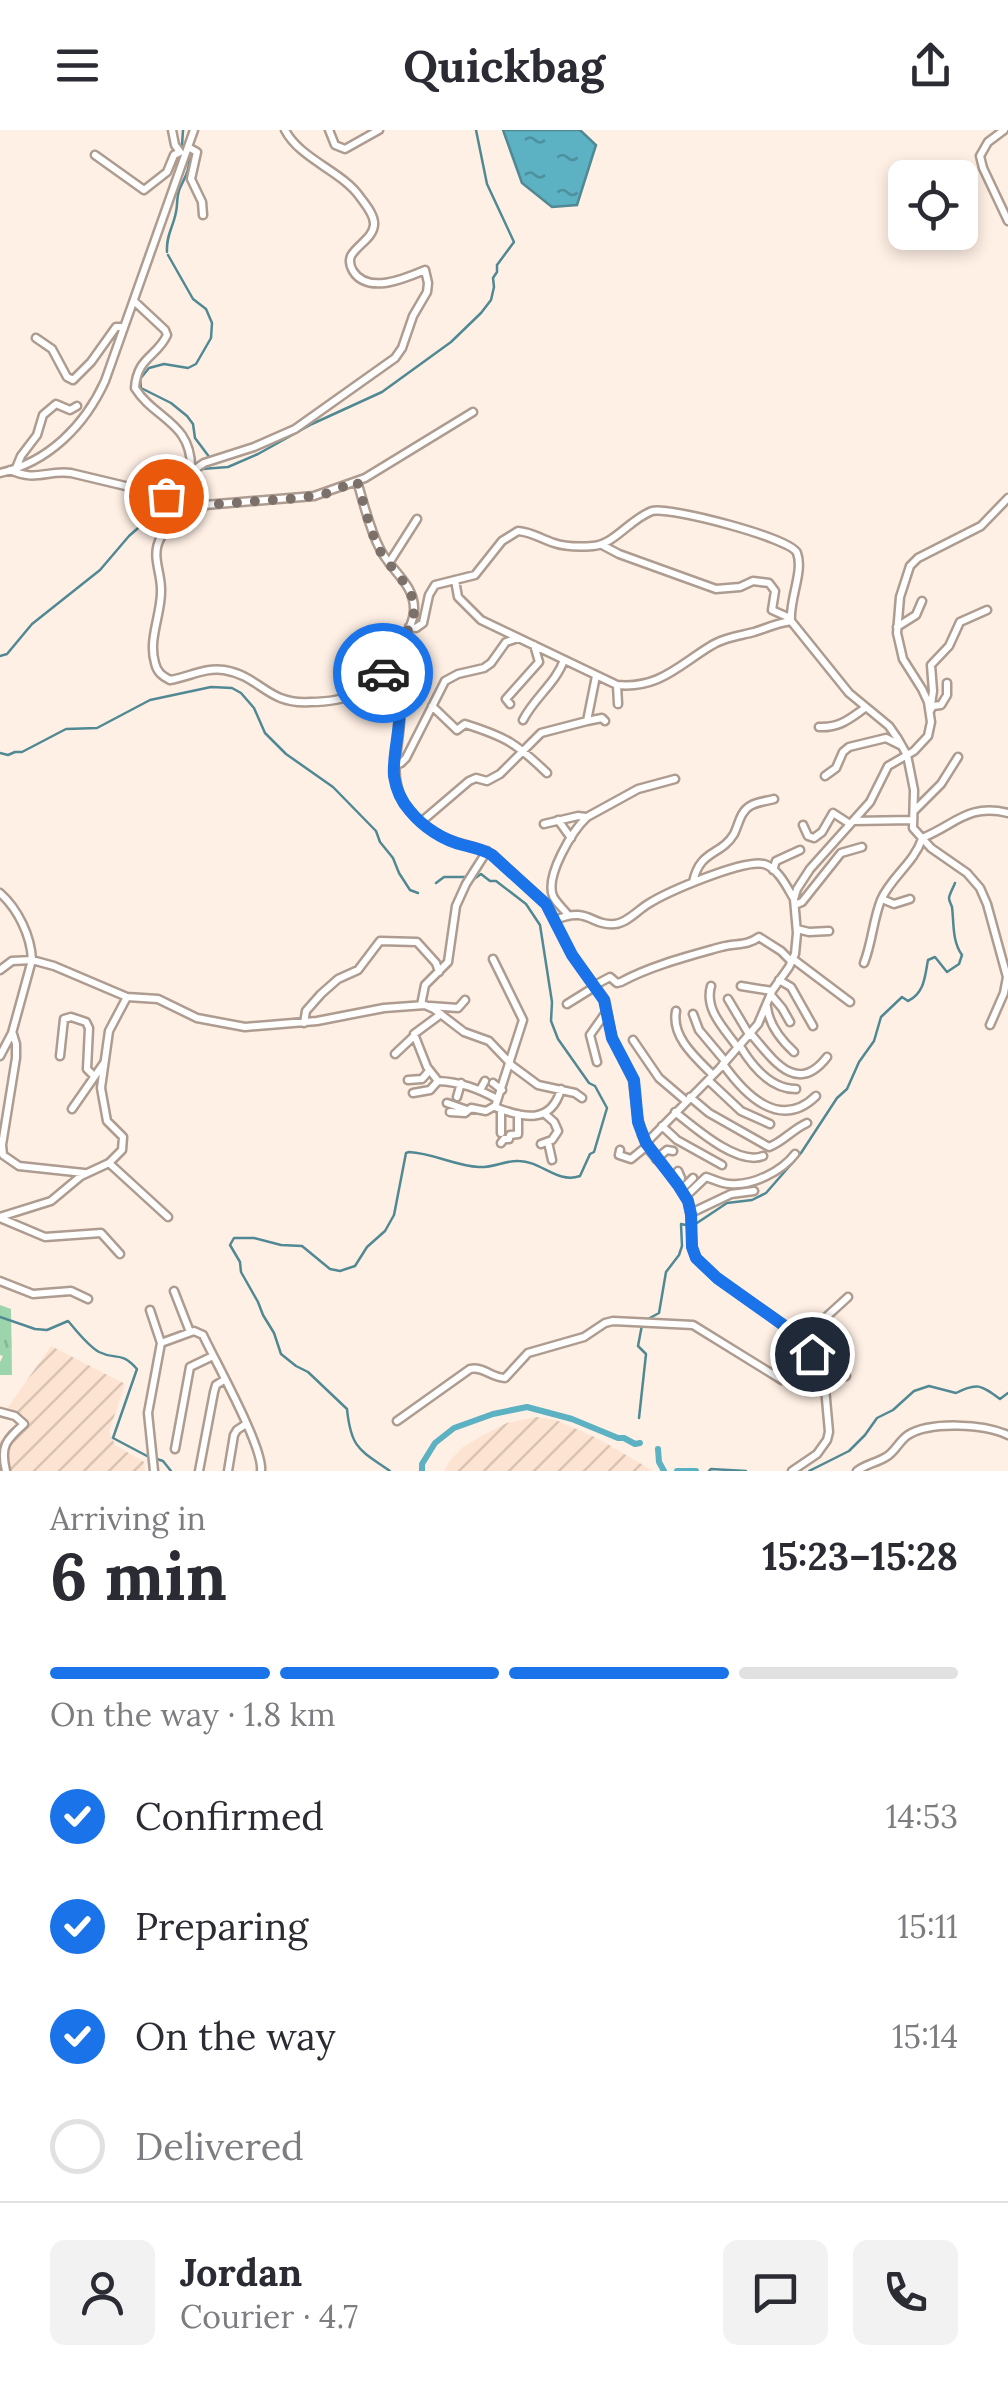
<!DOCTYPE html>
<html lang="en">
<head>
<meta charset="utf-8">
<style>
	body { margin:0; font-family:Lora,serif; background:#f2f2f3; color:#2b2b33; height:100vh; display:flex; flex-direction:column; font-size:38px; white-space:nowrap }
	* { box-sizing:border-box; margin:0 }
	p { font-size:32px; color:#7c7c81 }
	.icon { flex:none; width:55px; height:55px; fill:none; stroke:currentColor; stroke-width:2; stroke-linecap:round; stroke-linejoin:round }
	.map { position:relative; height:1341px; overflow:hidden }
	.side { display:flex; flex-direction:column; background:#fff; flex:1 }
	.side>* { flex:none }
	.fabs { position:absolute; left:888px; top:30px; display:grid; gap:20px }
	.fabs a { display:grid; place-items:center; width:90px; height:90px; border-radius:15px; background:#fff; box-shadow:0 5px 15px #0003; font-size:50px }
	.pin { position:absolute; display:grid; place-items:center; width:85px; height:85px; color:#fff; margin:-42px; border:5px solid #fff; border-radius:50%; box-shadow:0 2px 10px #0007 }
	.courier { position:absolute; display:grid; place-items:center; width:100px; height:100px; margin:-50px; border:8px solid #1a73e8; border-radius:50%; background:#fff; color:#222; box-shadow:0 2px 12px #0007 }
	.headline em { font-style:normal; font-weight:800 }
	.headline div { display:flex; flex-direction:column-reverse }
	.headline { display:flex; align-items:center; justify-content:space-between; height:170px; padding:0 50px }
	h1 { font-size:65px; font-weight:800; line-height:75px }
	.bar { display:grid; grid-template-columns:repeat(4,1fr); gap:15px 10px; align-content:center; height:120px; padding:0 50px }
	.bar i { height:12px; border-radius:8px; background:#e1e1e2 }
	.bar .active { background:#1a73e8 }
	.bar p { grid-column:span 4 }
	.line { display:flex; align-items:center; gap:25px; padding:0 50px; border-top:2px solid #e1e1e2 }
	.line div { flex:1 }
	.round { display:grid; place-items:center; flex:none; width:105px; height:105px; border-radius:15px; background:#f2f2f3 }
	ol { padding:0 50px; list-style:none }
	li { display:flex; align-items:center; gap:30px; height:110px }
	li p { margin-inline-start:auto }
	li .icon { padding:10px; border-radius:50%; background:#1a73e8; color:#fff; stroke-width:4 }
	li:last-child { color:#7c7c81 }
	li i { width:55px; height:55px; border:5px solid #e1e1e2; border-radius:50% }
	header { display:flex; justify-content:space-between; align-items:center; height:130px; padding:0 50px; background:#fff; font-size:45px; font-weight:800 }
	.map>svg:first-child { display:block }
	.industrial { fill:url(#industrial-furrows) }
	.grass { fill:url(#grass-tufts) }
	.water { fill:url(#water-ripples); stroke:#508994; stroke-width:2.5 }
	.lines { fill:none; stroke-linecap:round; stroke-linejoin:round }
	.stream { stroke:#508994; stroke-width:2.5 }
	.river { stroke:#5cb1c2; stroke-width:6 }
	.minor-casing { stroke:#ae9c90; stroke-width:11 }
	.minor { stroke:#fff; stroke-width:6 }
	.done { stroke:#7b716a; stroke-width:10; stroke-dasharray:0 18 }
	.route { stroke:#1a73e8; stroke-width:12 }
</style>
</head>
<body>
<header><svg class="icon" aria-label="menu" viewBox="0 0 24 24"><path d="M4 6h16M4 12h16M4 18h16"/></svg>Quickbag<svg class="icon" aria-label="share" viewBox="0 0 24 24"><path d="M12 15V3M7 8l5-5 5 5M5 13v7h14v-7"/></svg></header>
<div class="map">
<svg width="1008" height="1341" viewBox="0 0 1008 1341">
	<defs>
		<pattern id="industrial-furrows" width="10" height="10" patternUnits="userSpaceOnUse" patternTransform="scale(2.5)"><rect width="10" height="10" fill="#fde4d2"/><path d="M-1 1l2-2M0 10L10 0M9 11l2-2" fill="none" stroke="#d9c4b4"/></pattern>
		<pattern id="grass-tufts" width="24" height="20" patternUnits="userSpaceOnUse" patternTransform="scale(2.5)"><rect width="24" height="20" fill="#9cd5ab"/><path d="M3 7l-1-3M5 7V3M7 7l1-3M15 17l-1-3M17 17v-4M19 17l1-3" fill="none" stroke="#87b793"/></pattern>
		<pattern id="water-ripples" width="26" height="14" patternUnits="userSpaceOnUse" patternTransform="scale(2.5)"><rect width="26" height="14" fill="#5cb1c2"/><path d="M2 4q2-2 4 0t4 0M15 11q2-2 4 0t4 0" fill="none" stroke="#4d909e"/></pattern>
	</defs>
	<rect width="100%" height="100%" fill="#fff0e5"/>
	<path class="industrial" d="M51,1216l74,38 -16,48 6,13 29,17 1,9h-145v-30l25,-25 -19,-6z
		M536,1287l20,3 43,19 54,32h-209l7,-12 12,-12 20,-12 24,-12z"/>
	<path class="grass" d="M0,1175l11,4 1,66h-12v-13l3,-6 -3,-1z"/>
	<path class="water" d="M503,0h77l16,15 -19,60 -25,2 -30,-24z"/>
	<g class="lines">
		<path class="stream" d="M182,16l1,-16
			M167,122c-1,-17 6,-24 9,-40 2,-8 0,-15 4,-24 5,-11 10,-18 9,-31
			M168,125l25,44 13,10 6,14 -1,15 -15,26 -8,4 -24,-4 -15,4 -9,11 1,9 30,15 16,13 6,8 2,14 15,20
			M176,365l15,-18 11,-8 26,-2 30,-13 54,-30 70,-32 69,-50 30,-29 10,-13 3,-13 -1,-9 4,-6v-7l17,-23 -27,-58 -11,-54
			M0,526l7,-2 25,-30 68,-54 29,-34 41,-36
			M0,623l8,2 7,-3h7l44,-23 31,-1 53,-28 61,-13 21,1 9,5 13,15 11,25 21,21 47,33 43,44 4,11 13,16 6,15 11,17 8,3
			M436,753l8,-6h22
			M694,1095l33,-22 25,-3 14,-7 35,-40 36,-55 10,-9 12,-27 15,-21 7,-24 21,-20 6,4c17,-8 17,-26 20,-41l7,-3 12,15 12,-8 3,-9c-10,-14 -8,-32 -10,-48 -1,-3 -3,-6 -3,-9 0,-3 5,-12 6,-15
			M0,1187l35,12 12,1 21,-9c9,10 19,24 31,31 18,9 21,-2 38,17l-24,69 34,18
			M648,1189l11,-6 7,-41 13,-17 3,-9 -1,-22 5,1
			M639,1288l7,-64 -8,-8 4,-21
			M157,1329l6,2 8,10
			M390,1341c-30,-21 -39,-22 -43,-62l-39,-37 -12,-6 -15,-12 -7,-21 -11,-18 -5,-13 -17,-30 -1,-10 -10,-17 4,-7h20l27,7 21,1 28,23 10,2 15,-5 12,-19 18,-16 9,-16 12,-62 3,-1c24,1 46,14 70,15 14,1 27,-7 40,-6 22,0 38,23 61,15l10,-22 4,-2 13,-44 -12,-22 -6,-3 -31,-44 -7,-18 1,-19 -12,-77 -14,-21 -30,-23h-6l-9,-7 -7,5
			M709,1341l2,-2 35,2
			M809,1341l40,-20 16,-16 12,-17 16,-8 21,-19 15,-5 27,7c21,-11 25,-8 44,6l8,-6"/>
		<path class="river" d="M658,1319l1,13 5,9
			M422,1341v-7l13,-21 19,-15 39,-14 34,-7 45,12 46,19h6l11,6 5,-1
			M677,1341h19"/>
		<g class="minor-casing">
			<path id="minor" d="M172,0l3,15 5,7
				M329,0l6,15 10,4 34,-19
				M1004,0l-16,12 -8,14 3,12 25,53
				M188,17l9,5 -6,27 11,23 1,13
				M95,25l49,35 23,-18 7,-17 6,-3
				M134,171l31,29 2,5c-10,22 -30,22 -32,53 19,31 57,34 56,81
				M36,208l16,11 15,28 6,3 18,-18 25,-35h8
				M16,338l5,-12 16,-21 6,-20 13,-11 14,6 7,-4
				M10,340c26,12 36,0 61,3l134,32 109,-9 51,-18 108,-66
				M0,343c49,-11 85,-48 105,-92l89,-251
				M357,351c7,23 12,47 23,68 10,21 35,35 34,61 0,19 -23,47 -31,64
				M141,360l30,-4 33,-23 50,-16 41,-18 100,-71 7,-10 11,-32 14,-24 1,-9 -3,-13c-19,8 -57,25 -72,1 -3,-5 -4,-10 -2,-15 6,-11 22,-18 23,-31 1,-10 -9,-21 -14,-28 -18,-26 -60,-38 -75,-67
				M205,375c-11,15 -33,15 -44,32 -11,19 1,35 0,55 0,23 -13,48 -6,71 2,9 7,13 15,17 19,-3 35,-13 54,-10 37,6 43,35 86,32 15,0 33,-2 46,-9 9,-4 15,-17 25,-18 8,-1 9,2 14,6 21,62 -32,102 39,151 18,13 41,12 59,23l53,49 26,51 33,45 7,38 21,42 4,33 5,22 8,16 29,34 9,16 3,17 1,29 4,11 21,20 70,49 26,27 12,34 4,44 -2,8 -10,14 -25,17
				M602,415l17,9 97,35 24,-2 13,-6 16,2 6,8 -3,19 18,8
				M389,433l28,-44
				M455,450l3,17 23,23 136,65c41,4 61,-19 92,-38 13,-9 30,-11 45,-15 13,-4 23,-9 37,-11
				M409,497l7,1 7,-5 6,-28 6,-10 40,-10 27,-34 16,-10c14,1 23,8 36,12 12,4 26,4 39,3 22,-2 37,-27 59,-35 16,-5 139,27 145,42 7,18 -8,47 -6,68l58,72 40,33 9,13 9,16 7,35 -1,38 18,20 36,25 13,15 7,16 20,73 -3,16 -14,32
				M897,497l19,-12 6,-14
				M947,553v12l-6,10 -8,1 -3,5 3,-20 -2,-26 18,-19 11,-24 27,-12
				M617,555l1,19
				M510,574l-4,-5 33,-37 -5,-17
				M432,576l25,24 8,-6c41,13 51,19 82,49
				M523,590c11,-22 33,-37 41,-60
				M587,591l15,-3 3,3
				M819,597c21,1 30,-8 46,-19
				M394,636l7,-3 5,-5 39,-77 13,-7 26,-6 7,-5 15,-21 12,-4
				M825,646l11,-8 7,-16 6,-5 37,-9 14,7
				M915,680l26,-26 17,-27
				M558,690l13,18
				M853,691l60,-1
				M421,692l48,-41 7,-3 11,3 13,-7 41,-41 46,-12 9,-45
				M544,694l34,-8 8,1
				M803,695l5,11 6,2 8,-6 11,-19 17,11
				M922,708c33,-13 46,-35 86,-25
				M773,740l3,-9 24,-11
				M693,752c7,-33 28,-26 41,-48 5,-10 6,-22 16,-28 6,-4 17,-5 24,-7
				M0,763c18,16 31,43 32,67l-20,1 -12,9
				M882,769l12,5 16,-5
				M795,775l7,-3 39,-49 21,-6
				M568,785c-4,-6 -12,-12 -15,-19 -8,-20 19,-65 34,-79l51,-28 37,-10
				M555,790c34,-14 35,6 60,4 12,-1 23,-14 33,-20 19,-12 95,-45 116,-40 14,4 23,23 30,35
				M797,799l12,3 20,-1
				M493,829l30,61 -28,87c28,11 56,18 66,-18
				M793,829l57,43
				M864,833c8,-20 9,-43 17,-63 10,-23 33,-37 41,-61
				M779,850l12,7 22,39
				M595,855l15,-8 7,6 4,-1c29,-16 68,-26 100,-35 15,-4 26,-1 38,-10l22,14 11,11
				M711,856c-7,24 14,43 27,62
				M741,856l31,5
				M771,865l11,13 8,14
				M728,869l22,37
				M567,874l29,-18
				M421,875l4,-20 23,-23 8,-56 10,-22 21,-33
				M430,876l28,2 7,-8
				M767,877c2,18 14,33 27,45
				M676,881c-5,26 20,47 37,64
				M441,884l-27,20 13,33 11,14c22,1 39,7 59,18
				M693,884l6,16 26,31
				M304,893l2,-12 15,-17 17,-15 20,-9 22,-29 37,1 19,21 3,9
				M13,904l3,10v14l-14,87 1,10 16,11 65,7
				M751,904c22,26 46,62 76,23
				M633,910l26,38 27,23
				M740,916c12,20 30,43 56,43
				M395,924l18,-17
				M0,926l12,-23 20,-73 22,6 73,31 31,2 39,19 48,9 72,-6 67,-13 41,-3 9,4 30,23 25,9 21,22
				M60,926l4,-37 7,-2 15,5 3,6 -2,41 7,7
				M597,932l-7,-27 17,-24
				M723,934c22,31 57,67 93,32
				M511,935l27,20 37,8 7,5
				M408,950l14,-1 7,-8
				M708,950l33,31 29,13
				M493,953l9,7
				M480,960l5,-9
				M413,963l17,-3 8,-9
				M457,967l4,-14
				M690,967l19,16 60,34c14,-5 24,-18 38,-24
				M447,973l20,7
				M72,979l32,-46
				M501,980v23
				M450,982l15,1 6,-5 15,3 9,-5
				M675,982c20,16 63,54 88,44
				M662,996l15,14 45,25
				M548,1012l4,18
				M501,1013l3,-4h5l1,-4 8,-1v-20
				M646,1013l73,-74 39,-45 14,-33 17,-24 6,-13 2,-21 -3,-34 3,-10 13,-20 60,-67 18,-36 26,-15 14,-15 3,-14 -3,-20 -6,-13 -19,-30 -6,-26 3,-36 10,-31 8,-8 63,-32 27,-28
				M541,1014l11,-4 6,-9 -4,-9 -9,-8
				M620,1020l-1,5 12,4 16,-13
				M656,1029l11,-9 6,1
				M109,1033l59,54
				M678,1041l3,7 -2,7
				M682,1059l11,-11
				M686,1066l20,-19c7,2 16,7 24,7 23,2 52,-13 65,-30
				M691,1083l40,-19 23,-3
				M0,1087l51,-16 30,-25 28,-13 13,-13 1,-13 -16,-16 -6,-33 8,-57 18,-34
				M0,1088l45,19 56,-4 19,21
				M0,1151l33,13 38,-3 17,8
				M174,1161l16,41
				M150,1180l11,33
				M801,1210l47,-43
				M0,1282l15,4 9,8c-18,16 -24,22 -18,47
				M397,1291l73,-52c13,-3 22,9 35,9l23,-25 56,-16 21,-14 8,-2 80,4 89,55 11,-4c5,-16 4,-31 24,-34l16,13 13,21
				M175,1319l15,-82 23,-11
				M154,1341l-6,-58 13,-70 33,-12 9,4c12,26 61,113 58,136
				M199,1341l15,-79 2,-7 8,-5
				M228,1341l6,-36 3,-5 9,-6
				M857,1341c9,-7 19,-8 29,-14 9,-5 13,-16 22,-22 23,-14 76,-11 100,0"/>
		</g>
		<use href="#minor" class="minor"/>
	</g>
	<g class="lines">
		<path class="done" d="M166,366l39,9 95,-7 25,-4 32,-13c7,23 12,47 22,68 11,22 41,40 34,68 -5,19 -21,38 -30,56"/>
		<path class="route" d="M383,543c32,16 8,73 11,103 2,13 7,25 16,35 13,16 33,29 53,34 11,3 20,4 29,10l54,49 26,51 32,45 8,38 22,42 4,42 8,21 32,42 10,16 3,13 1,33 4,11 21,20 69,49 26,27"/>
	</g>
</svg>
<div class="fabs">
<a><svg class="icon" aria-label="locate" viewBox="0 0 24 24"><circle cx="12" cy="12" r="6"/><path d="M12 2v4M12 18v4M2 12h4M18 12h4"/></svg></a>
</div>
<div class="pin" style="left:166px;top:366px;background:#ea580c"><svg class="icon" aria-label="bag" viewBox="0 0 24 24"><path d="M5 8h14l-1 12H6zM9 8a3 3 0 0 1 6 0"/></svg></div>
<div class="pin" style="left:812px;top:1224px;background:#1f2937"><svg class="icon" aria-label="home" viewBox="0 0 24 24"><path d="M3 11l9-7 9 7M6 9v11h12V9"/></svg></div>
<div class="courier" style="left:383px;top:543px"><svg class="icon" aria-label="car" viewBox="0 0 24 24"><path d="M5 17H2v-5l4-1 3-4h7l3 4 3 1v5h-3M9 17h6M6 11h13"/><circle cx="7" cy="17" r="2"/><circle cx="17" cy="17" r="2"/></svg></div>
</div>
<section class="side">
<div class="headline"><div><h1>6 min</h1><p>Arriving in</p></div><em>15:23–15:28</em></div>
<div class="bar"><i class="active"></i><i class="active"></i><i class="active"></i><i></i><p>On the way · 1.8 km</p></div>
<ol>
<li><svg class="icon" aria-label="check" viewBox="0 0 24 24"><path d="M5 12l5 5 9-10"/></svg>Confirmed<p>14:53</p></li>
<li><svg class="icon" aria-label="check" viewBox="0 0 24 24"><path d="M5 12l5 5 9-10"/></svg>Preparing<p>15:11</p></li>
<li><svg class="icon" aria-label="check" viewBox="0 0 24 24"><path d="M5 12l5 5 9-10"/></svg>On the way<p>15:14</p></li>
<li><i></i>Delivered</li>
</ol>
<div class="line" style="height:180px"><a class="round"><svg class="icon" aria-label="person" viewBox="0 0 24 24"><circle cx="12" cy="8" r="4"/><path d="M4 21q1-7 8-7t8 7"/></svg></a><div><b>Jordan</b><p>Courier · 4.7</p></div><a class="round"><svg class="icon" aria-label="chat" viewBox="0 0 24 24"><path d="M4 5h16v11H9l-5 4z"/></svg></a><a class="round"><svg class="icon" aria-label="phone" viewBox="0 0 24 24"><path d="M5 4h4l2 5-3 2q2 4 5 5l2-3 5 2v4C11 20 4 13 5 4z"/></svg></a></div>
</section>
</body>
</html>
